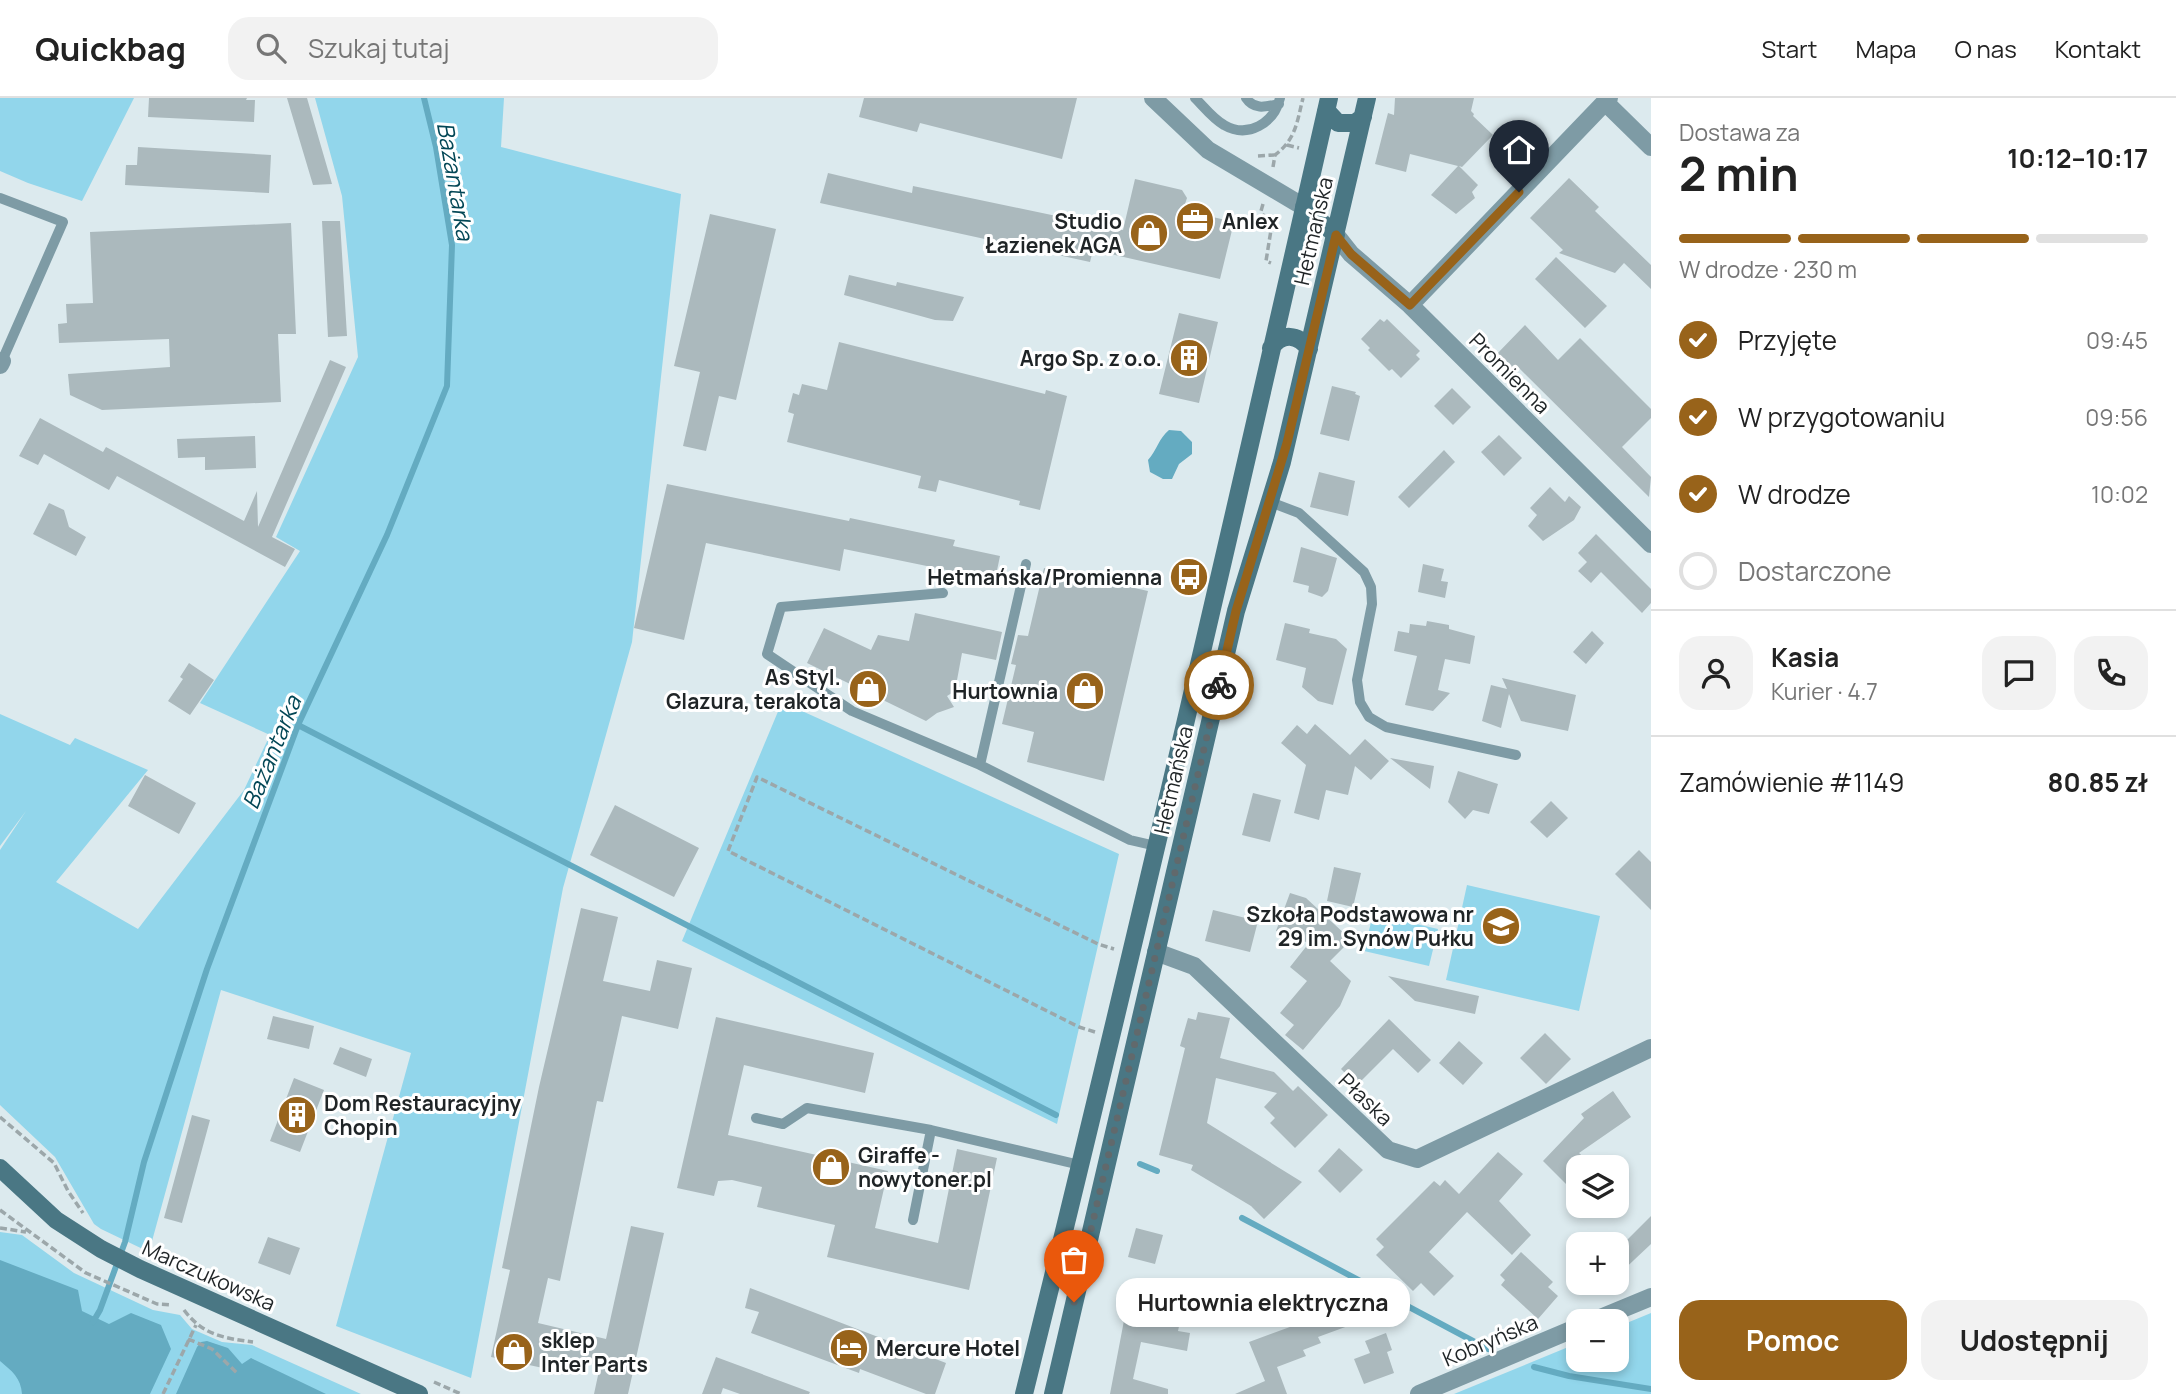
<!DOCTYPE html>
<html lang="pl">
<head>
<meta charset="utf-8">
<style>
	body { margin:0; font-family:Manrope,sans-serif; background:#f2f2f2; color:#222; height:100vh; display:flex; flex-direction:column; font-size:26px; white-space:nowrap }
	* { box-sizing:border-box; margin:0 }
	p { font-size:23px; color:#767676 }
	.icon { flex:none; width:38px; height:38px; fill:none; stroke:currentColor; stroke-width:2; stroke-linecap:round; stroke-linejoin:round }
	.map { position:relative; flex:1; overflow:hidden }
	.sheet { display:flex; flex-direction:column; background:#fff; width:525px }
	.sheet>* { flex:none }
	.tools { position:absolute; left:1566px; top:1057px; display:grid; gap:14px }
	.tools a { display:grid; place-items:center; width:63px; height:63px; border-radius:14px; background:#fff; box-shadow:0 4px 10px #0003; font-size:35px }
	.pin { position:absolute; display:grid; place-items:center; width:60px; height:60px; color:#fff; margin:-72px -30px; border-radius:50% 50% 50% 0; rotate:-45deg; box-shadow:0 0 7px #0007 }
	.pin .icon { rotate:45deg }
	.courier { position:absolute; display:grid; place-items:center; width:70px; height:70px; margin:-35px; border:5px solid #98631a; border-radius:50%; background:#fff; color:#222; box-shadow:0 2px 9px #0007 }
	.bubble { position:absolute; height:49px; border-radius:21px; background:#fff; box-shadow:0 4px 10px #0003; font-size:23px; font-weight:700; line-height:49px; text-align:center }
	.overview em { font-style:normal; font-weight:700 }
	.overview div { display:flex; flex-direction:column-reverse }
	.overview { display:flex; align-items:center; justify-content:space-between; height:119px; padding:0 28px }
	h1 { font-size:46px; font-weight:700; line-height:52px }
	.bar { display:grid; grid-template-columns:repeat(4,1fr); gap:10px 7px; align-content:center; height:84px; padding:0 28px }
	.bar i { height:9px; border-radius:5px; background:#e0e0e0 }
	.bar .selected { background:#98631a }
	.bar p { grid-column:span 4 }
	.line { display:flex; align-items:center; gap:18px; padding:0 28px; border-top:2px solid #e0e0e0 }
	.line div { flex:1 }
	.round { display:grid; place-items:center; flex:none; width:74px; height:74px; border-radius:21px; background:#f2f2f2 }
	ol { padding:0 28px; list-style:none }
	li { display:flex; align-items:center; gap:21px; height:77px }
	li p { margin-inline-start:auto }
	li .icon { padding:7px; border-radius:50%; background:#98631a; color:#fff; stroke-width:4 }
	li:last-child { color:#767676 }
	li i { width:38px; height:38px; border:4px solid #e0e0e0; border-radius:50% }
	.action { display:flex; gap:14px; margin-top:auto; padding:14px 28px }
	.action a { flex:1; height:80px; border-radius:21px; background:#98631a; color:#fff; font-size:28px; font-weight:700; line-height:80px; text-align:center }
	.action a+a { background:#f2f2f2; color:#222 }
	header { display:flex; align-items:center; gap:42px; box-sizing:border-box; height:98px; padding:0 35px; background:#fff; border-bottom:2px solid #e0e0e0 }
	header strong { font-size:33px }
	nav { display:flex; gap:38px; margin-inline-start:auto; font-size:24px }
	.search { width:490px; height:63px; background:#f2f2f2; display:flex; align-items:center; gap:18px; box-sizing:border-box; padding:0 24px; border-radius:21px; color:#767676; font-size:26px }
	main { display:flex; flex:1; min-height:0 }
	.map>svg:first-child { display:block }
	.green { fill:#92d6eb }
	.water { fill:#64abc1 }
	.lines { fill:none; stroke-linecap:round; stroke-linejoin:round }
	.stream { stroke:#64abc1; stroke-width:6 }
	.building { fill:#abb9bd }
	.path { stroke:#9ca7aa; stroke-width:3.5; stroke-dasharray:7 3.5; stroke-linecap:butt }
	.lane { stroke:#7e9ba5; stroke-width:10 }
	.street { stroke:#7e9ba5; stroke-width:18 }
	.secondary { stroke:#4a7784; stroke-width:18 }
	.done { stroke:#61696c; stroke-width:7; stroke-dasharray:0 12.6 }
	.route { stroke:#98631a; stroke-width:9 }
	.labels { text-anchor:middle; dominant-baseline:central; stroke-width:6; stroke-linejoin:round; paint-order:stroke }
	.poi-label { font-size:21px; font-weight:bold; fill:#1f2426; stroke:#fff; text-anchor:end }
	.street-label { font-size:21px; fill:#1f2426; stroke:#fff }
	.water-label { font-size:23px; font-style:italic; fill:#034756; stroke:#fff }
</style>
</head>
<body>
<header>
<strong>Quickbag</strong>
<div class="search"><svg class="icon" aria-label="search" viewBox="0 0 24 24"><circle cx="10" cy="10" r="6"/><path d="M15 15l6 6"/></svg>Szukaj tutaj</div>
<nav><a>Start</a><a>Mapa</a><a>O nas</a><a>Kontakt</a></nav>
</header>
<main>
<div class="map">
<svg width="1651" height="1296" viewBox="0 0 1651 1296">
	<rect width="100%" height="100%" fill="#dceaee"/>
	<path class="green" d="M0,0h134l-52,103 -54,-18 -28,-12z
		M315,0h189l-3,49 180,47 -49,448 -69,246 -92,490 -135,-52 75,-273 -190,-63 -72,262 -48,-23 -7,-5 -39,-67 -55,-52v-255l26,-39 -26,35v-132l70,31 5,-7 73,32 -92,112 82,47 106,-139 26,-55 -70,-32 100,-152 -24,-14 82,-180 -16,-161z
		M782,604l337,152 -62,270 -375,-183z
		M1467,787l133,31 -21,95 -133,-31z
		M1373,816l65,15 -9,37 -65,-15z
		M0,1134l22,3 52,38 79,37 27,5 12,14 30,13 30,3 109,49h-361z
		M1651,1215v81h-197l124,-51v17h39v-33z"/>
	<path class="water" d="M1169,332l12,1 11,11v12l-13,10 -7,15h-9l-13,-7 -2,-12c9,-10 11,-22 21,-30z
		M0,1162l78,30 4,21 27,13 22,-11 30,12 10,24 -21,45h-128c-1,-16 -10,-23 -22,-33z
		M207,1243l21,7 14,16 9,-6 75,36h-150l21,-47 4,-5z"/>
	<g class="lines">
		<path class="stream" d="M298,627l758,390
			M1140,1066l17,7
			M1242,1120l246,131
			M93,1224l7,-12 25,-68 19,-80 63,-193 91,-244 89,-190 60,-149 5,-141 -16,-98 -12,-49
			M1534,1269l35,9 82,13"/>
	</g>
	<path class="building" d="M149,0h98l-1,2h9l-1,22 -106,-5z
		M287,0h20l25,86 -19,1z
		M864,0h213l-15,61 -142,-36 -3,9 -58,-15z
		M1395,0h79l-3,13 3,3 -1,2 20,19 -31,32 -3,-1 19,19 -6,7 3,6 -19,16 -25,-19 27,-29 -48,-12 -4,18 -31,-8 13,-51 6,2z
		M1514,27l16,15 -18,19 -16,-16z
		M138,49l133,8 -2,38 -144,-8 1,-20h11z
		M828,75l84,20 1,-7 210,44 12,-51 47,11 5,8 -4,12 51,12 -14,57 -127,-29 -3,12 -270,-59z
		M1569,80l30,29 -4,4 56,54v24l-27,-26 -9,10 -56,-20 4,-3 -33,-32z
		M710,116l66,15 -40,171 -17,-4 -13,55 -23,-5 17,-74 -26,-6z
		M322,123h18l7,115 -19,1z
		M291,125l5,111h-18l3,68 -179,8 -32,-15 -2,-21 102,-7 -1,-28 -110,4 -1,-19 9,-1 -1,-19 27,-1 -3,-71z
		M1556,159l51,49 -22,22 -50,-49z
		M849,177l47,11 1,-4 67,15 -11,24 -18,-1 -91,-25z
		M1179,215l39,9 -19,81 -40,-9z
		M1380,221l4,3 3,-3 33,32 -4,4 4,4 -19,19 -9,-9 -3,2 -21,-21 2,-2 -9,-9z
		M1525,227l33,35 22,-22 71,71v9l-29,29 29,30 -2,20 -130,-129 -8,8 -18,-18z
		M839,244l206,52 1,-4 21,6 -27,114 -21,-5 1,-4 -81,-21 -3,12 -18,-4 3,-12 -134,-34 7,-28 -6,-2 5,-19 6,2 3,-11 25,6z
		M330,262l16,7 -74,170 23,12 -10,18 -168,-91 -8,14 -65,-36 -6,11 -19,-9 21,-38 63,34 3,-5 138,74 13,-30 1,36z
		M1332,288l24,6 -1,2 5,2 -11,45 -29,-7z
		M1452,290l19,19 -18,18 -19,-19z
		M1499,337l23,23 -18,18 -23,-24z
		M255,338l1,32 -51,2v-13l-27,1 -1,-19z
		M1444,352l11,12 -46,46 -11,-11z
		M1319,374l36,9 -7,35 -38,-9z
		M667,386l182,37 1,-3 105,22 -2,6 47,10 -5,24 -151,-31 -4,22 -134,-28 -22,97 -50,-12z
		M1550,389l15,15 4,-6 12,11 -7,13 -31,21 -15,-15 9,-11 -7,-7z
		M49,405l15,7 5,17 17,10 -10,19 -43,-22z
		M1596,436l55,55v14l-9,10 -41,-41 -10,11 -13,-12 9,-9 -9,-9z
		M1301,449l36,11 -9,33 -6,6 -14,-5 1,-6 -16,-4z
		M1423,466l21,5 -3,12 7,1 -3,16 -27,-6z
		M1044,470l104,23 -44,190 -77,-19 7,-30 -32,-8 14,-59 -5,-1 7,-29 10,1z
		M915,515l87,19 -6,28 -34,-7 -7,38 -8,5 7,11 -17,6 -11,8 -119,-58 17,-35 47,22 7,-15 31,6z
		M1427,523l22,4v4l26,7 -5,28 -25,-5 -7,31 12,3 -17,18 -28,-6 12,-49 -23,-5 4,-20 11,2 1,-9 16,2z
		M1285,525l25,6 -1,4 27,6 11,10 -14,56 -15,-4 -16,-14 4,-19 -30,-8z
		M1592,533l12,12 -18,21 -13,-12z
		M189,565l25,17 -24,35 -22,-14 15,-22 -3,-2z
		M1502,580l74,17 -8,36 -47,-10 -12,-27 -8,34 -19,-7 9,-36 16,4z
		M1315,626l35,31 15,-16 24,22 -18,19 -16,-14 -7,29 -22,-5 -7,30 -25,-7 12,-48 -25,-22 16,-18 10,9z
		M1390,660l44,8 -4,23z
		M1458,673l40,13 -9,30 -16,-4 -8,9 -17,-17z
		M145,677l51,28 -17,31 -51,-28z
		M1253,695l28,7 -11,42 -28,-7z
		M1551,703l17,17 -21,20 -17,-16z
		M615,707l84,43 -25,49 -84,-42z
		M1639,752l12,12v48l-36,-36z
		M1334,769l27,6 -8,34 -26,-6z
		M1290,795l16,5 41,38 -3,11 -14,14 21,20 -11,25 -37,44 -18,-15 9,-10 -14,-12 27,-32 -17,-14 19,-24 -33,-12z
		M581,810l37,9 -15,64 47,10 7,-31 35,8 -14,61 -56,-13 -19,86 -6,-1 -37,180 -12,-3 -10,45 68,16 25,-113 33,7 -36,161h-34l6,-28 -40,-10 -3,15 -66,-14 19,-87 -8,-2 37,-181z
		M1213,812l45,11 -8,31 -45,-11z
		M1388,878l91,20 -4,18 -60,-13z
		M1198,914l32,6 -10,40 54,14 19,19 5,-5 30,29 -33,33 -25,-25 5,-5 -11,-11 13,-14 -61,-15 -9,45 95,59 -38,37 -13,-13 -60,-36 2,-5 -34,-10 26,-107 -5,-2 8,-28 8,2z
		M273,918l41,10 -5,23 -42,-10z
		M716,919l158,36 -9,40 -121,-28 -16,70 160,36 -13,57 63,15 19,-94 40,9 -28,132 -142,-33 8,-32 -78,-18 5,-20 -30,-7 -14,1 -4,15 -37,-8z
		M1389,921l42,41 -13,13 -25,-24 -36,36 -16,-16z
		M1545,935l26,26 -25,25 -26,-26z
		M1459,943l24,22 -20,22 -24,-22z
		M340,949l32,12 -6,18 -33,-13z
		M294,980l30,12 -24,62 -30,-11z
		M1613,993l18,26 -52,36 15,14h-16v12l-8,9 -27,-27 41,-43 -3,-4z
		M192,1017l18,5 -28,103 -18,-5z
		M1339,1050l24,22 -23,23 -22,-22z
		M1498,1054l25,22 -24,27 32,34 -19,20 -45,-43 -38,40 25,24 -20,20 -13,-13 -8,8 -37,-36 8,-8 -8,-8 58,-58 6,5 5,-6 14,14z
		M1651,1118v28l-34,32v-26z
		M1136,1130l27,7 -8,29 -27,-7z
		M268,1139l32,11 -10,27 -32,-12z
		M1521,1154l32,30 -5,5 10,9 -20,23 -37,-34 4,-5 -5,-5z
		M750,1190l196,75 -11,31h-9l-66,-25 -1,4 -108,-40 8,-21 -14,-4z
		M1140,1200l43,10 -5,23 12,2 -3,18 -46,-9 -8,37 35,10v5h-58l16,-84 10,3z
		M1342,1210l6,18 -30,11 3,6 -18,7 3,6 -29,11 10,27h-52l30,-13 -16,-39z
		M1386,1235l6,17 -5,2 7,21 -30,11 -10,-25 16,-6 -5,-12z
		M716,1259l94,35 -1,2h-69l-17,-6 -2,6h-19z"/>
	<g class="lines">
		<path class="path" d="M1287,47l12,3
			M1258,58l16,-1
			M1273,69l2,-12c21,-16 22,-33 28,-57
			M1263,106l-2,7 10,19 -5,31 5,2
			M1095,934l-16,-5 -351,-176 29,-74 341,167 16,5
			M0,1019l54,46 14,28 15,22
			M0,1112l86,63 71,31 15,1
			M0,1130l26,4
			M184,1212c19,25 39,28 69,32
			M188,1241l24,10 25,24
			M434,1284l27,12
			M163,1296l33,-69"/>
		<path class="lane" d="M1195,0c9,9 18,21 29,27 24,14 50,-2 56,-27
			M1246,0c8,12 19,9 33,6
			M0,100l63,24 -61,139 -2,-1
			M1270,404l29,11 65,59 7,15 1,17 -15,76 3,22 9,15 17,10 130,28
			M943,495l-162,14 -14,47 85,57 128,54 150,75 26,6
			M980,667l46,-201
			M756,1020l27,6 24,-16 124,22
			M913,1122l18,-90 149,35"/>
		<path class="street" d="M1153,0l55,52 96,57
			M1605,4l46,45
			M1336,137l15,19 59,51 241,239
			M1410,207l199,-207
			M0,267l2,-4
			M1156,854l38,14 194,184 29,9 234,-111
			M1593,1223l58,-24
			M1419,1296l159,-67"/>
		<path class="secondary" d="M1326,12l12,13h17l8,-6
			M1304,109l32,28
			M1271,250c11,-16 27,-14 38,1
			M0,1070l56,52 45,29 39,20 279,125
			M1024,1296c107,-431 207,-863 305,-1296
			M1053,1296l183,-783 46,-149 85,-364"/>
	</g>
	<g class="lines">
		<path class="done" d="M1074,1204l145,-617"/>
		<path class="route" d="M1219,587l17,-74 51,-168 49,-208 15,19 59,51 109,-113"/>
	</g>
	<defs>
		<g id="office-disc" transform="scale(2.0125)"><circle r="9.5" fill="#98631a" stroke="#fff"/><path d="M-6-3h4V-5.5h4V-3h4V5H-6ZM-1-4.5V-3h2v-1.5ZM-6 0V1H6V0Z" fill="#fff"/></g>
		<g id="shop-disc" transform="scale(2.0125)"><circle r="9.5" fill="#98631a" stroke="#fff"/><path d="M-5-2.5h2.3a2.7 3.5 0 0 1 5.4 0H5L5.5 6h-11ZM-1.5-2.5h3a1.5 2.3 0 0 0-3 0Z" fill="#fff"/></g>
		<g id="building-disc" transform="scale(2.0125)"><circle r="9.5" fill="#98631a" stroke="#fff"/><path d="M-4-6H4V6H1V3H-1V6H-4ZM-2.5-4.3h1.7v1.8h-1.7ZM.8-4.3h1.7v1.8H.8ZM-2.5-1h1.7V.8h-1.7ZM.8-1h1.7V.8H.8Z" fill="#fff"/></g>
		<g id="bus-disc" transform="scale(2.0125)"><circle r="9.5" fill="#98631a" stroke="#fff"/><path d="M-5-6H5V4H4V6H2V4H-2V6H-4V4H-5ZM-3.5-4V0h7V-4ZM-3.5 1.2v1.5H-2V1.2ZM2 1.2v1.5H3.5V1.2Z" fill="#fff"/></g>
		<g id="school-disc" transform="scale(2.0125)"><circle r="9.5" fill="#98631a" stroke="#fff"/><path d="M0-5L7-2L0 1L-7-2ZM-4 1L0 2.5L4 1V4Q0 6-4 4Z" fill="#fff"/></g>
		<g id="hotel-disc" transform="scale(2.0125)"><circle r="9.5" fill="#98631a" stroke="#fff"/><path d="M-6-4.5h1.5V1H6V5H4.5V3h-9V5H-6ZM-4 0a1.8 1.8 0 1 1 3.6 0ZM.5 0V-2.5h3Q6-2.5 6 0Z" fill="#fff"/></g>
	</defs>
	<g fill-rule="evenodd">
		<use href="#office-disc" x="1195" y="123"/>
		<use href="#shop-disc" x="1149" y="135"/>
		<use href="#building-disc" x="1189" y="260"/>
		<use href="#bus-disc" x="1189" y="479"/>
		<use href="#shop-disc" x="868" y="591"/>
		<use href="#shop-disc" x="1085" y="593"/>
		<use href="#school-disc" x="1501" y="828"/>
		<use href="#building-disc" x="297" y="1017"/>
		<use href="#shop-disc" x="831" y="1069"/>
		<use href="#hotel-disc" x="849" y="1250"/>
		<use href="#shop-disc" x="514" y="1254"/>
	</g>
	<g class="labels">
		<g class="poi-label">
			<text x="1122" y="123">Studio<tspan x="1122" dy="24">Łazienek AGA</tspan></text>
			<text x="1222" y="123" text-anchor="start">Anlex</text>
			<text x="1162" y="260">Argo Sp. z o.o.</text>
			<text x="1162" y="479">Hetmańska/Promienna</text>
			<text x="841" y="579">As Styl.<tspan x="841" dy="24">Glazura, terakota</tspan></text>
			<text x="1058" y="593">Hurtownia</text>
			<text x="1474" y="816">Szkoła Podstawowa nr<tspan x="1474" dy="24">29 im. Synów Pułku</tspan></text>
			<text x="324" y="1005" text-anchor="start">Dom Restauracyjny<tspan x="324" dy="24">Chopin</tspan></text>
			<text x="858" y="1057" text-anchor="start">Giraffe -<tspan x="858" dy="24">nowytoner.pl</tspan></text>
			<text x="541" y="1242" text-anchor="start">sklep<tspan x="541" dy="24">Inter Parts</tspan></text>
			<text x="876" y="1250" text-anchor="start">Mercure Hotel</text>
		</g>
		<g class="street-label">
			<text transform="translate(1313 133) rotate(-77)">Hetmańska</text>
			<text transform="translate(1510 275) rotate(45)">Promienna</text>
			<text transform="translate(1173 682) rotate(-77)">Hetmańska</text>
			<text transform="translate(1366 1001) rotate(44)">Płaska</text>
			<text transform="translate(209 1177) rotate(24)">Marczukowska</text>
			<text transform="translate(1490 1242) rotate(-23)">Kobryńska</text>
		</g>
		<g class="water-label">
			<text transform="translate(456 83) rotate(80)">Bażantarka</text>
			<text transform="translate(271 654) rotate(-68)">Bażantarka</text>
		</g>
	</g>
</svg>
<div class="tools">
<a><svg class="icon" aria-label="layers" viewBox="0 0 24 24"><path d="M12 4l9 5-9 5-9-5zM3 14l9 5 9-5"/></svg></a>
<a>+</a>
<a>−</a>
</div>
<div class="pin" style="left:1074px;top:1204px;background:#ea580c"><svg class="icon" aria-label="bag" viewBox="0 0 24 24"><path d="M5 8h14l-1 12H6zM9 8a3 3 0 0 1 6 0"/></svg></div>
<div class="pin" style="left:1519px;top:94px;background:#1f2937"><svg class="icon" aria-label="home" viewBox="0 0 24 24"><path d="M3 11l9-7 9 7M6 9v11h12V9"/></svg></div>
<div class="courier" style="left:1219px;top:587px"><svg class="icon" aria-label="bike" viewBox="0 0 24 24"><circle cx="6" cy="16" r="4"/><circle cx="18" cy="16" r="4"/><path d="M6 16l4-8h5l3 8M10 8l3 8H6M13 5h3"/></svg></div>
<div class="bubble" style="left:1116px;top:1180px;width:294px">Hurtownia elektryczna</div>
</div>
<section class="sheet">
<div class="overview"><div><h1>2 min</h1><p>Dostawa za</p></div><em>10:12–10:17</em></div>
<div class="bar"><i class="selected"></i><i class="selected"></i><i class="selected"></i><i></i><p>W drodze · 230 m</p></div>
<ol>
<li><svg class="icon" aria-label="check" viewBox="0 0 24 24"><path d="M5 12l5 5 9-10"/></svg>Przyjęte<p>09:45</p></li>
<li><svg class="icon" aria-label="check" viewBox="0 0 24 24"><path d="M5 12l5 5 9-10"/></svg>W przygotowaniu<p>09:56</p></li>
<li><svg class="icon" aria-label="check" viewBox="0 0 24 24"><path d="M5 12l5 5 9-10"/></svg>W drodze<p>10:02</p></li>
<li><i></i>Dostarczone</li>
</ol>
<div class="line" style="height:126px"><a class="round"><svg class="icon" aria-label="person" viewBox="0 0 24 24"><circle cx="12" cy="8" r="4"/><path d="M4 21q1-7 8-7t8 7"/></svg></a><div><b>Kasia</b><p>Kurier · 4.7</p></div><a class="round"><svg class="icon" aria-label="chat" viewBox="0 0 24 24"><path d="M4 5h16v11H9l-5 4z"/></svg></a><a class="round"><svg class="icon" aria-label="phone" viewBox="0 0 24 24"><path d="M5 4h4l2 5-3 2q2 4 5 5l2-3 5 2v4C11 20 4 13 5 4z"/></svg></a></div>
<div class="line" style="height:91px"><div>Zamówienie #1149</div><b>80.85 zł</b></div>
<div class="action"><a>Pomoc</a><a>Udostępnij</a></div>
</section>
</main>
</body>
</html>
